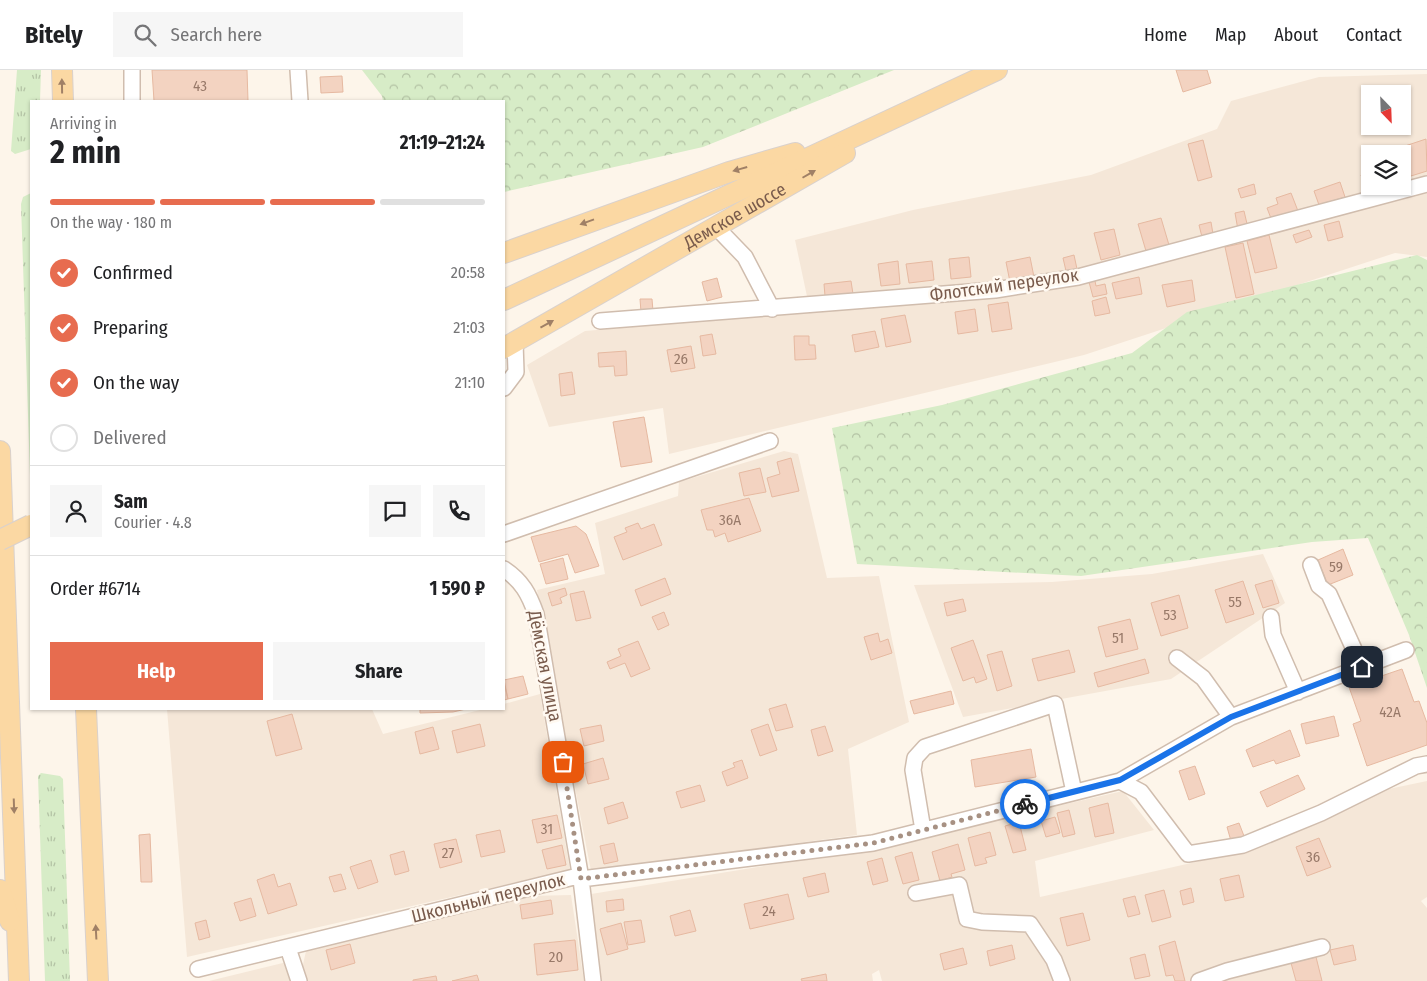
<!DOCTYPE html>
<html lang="en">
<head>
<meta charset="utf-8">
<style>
	body { margin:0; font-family:"Fira Sans Condensed",sans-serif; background:#f6f6f6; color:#202124; height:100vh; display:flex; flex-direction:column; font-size:19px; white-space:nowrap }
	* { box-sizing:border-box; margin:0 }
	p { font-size:16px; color:#757577 }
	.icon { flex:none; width:28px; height:28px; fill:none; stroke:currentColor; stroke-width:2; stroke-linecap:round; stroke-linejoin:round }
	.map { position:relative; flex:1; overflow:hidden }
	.drawer { position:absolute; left:30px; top:30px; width:475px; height:610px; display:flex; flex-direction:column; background:#fff; border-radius:0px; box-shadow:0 1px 4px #0004 }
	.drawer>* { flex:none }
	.needle { width:32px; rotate:157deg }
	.fabs { position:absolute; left:1361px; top:15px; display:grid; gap:10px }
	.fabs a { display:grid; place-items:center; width:50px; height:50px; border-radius:0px; background:#fff; box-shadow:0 1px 4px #0004; font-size:25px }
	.pin { position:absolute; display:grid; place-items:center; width:42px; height:42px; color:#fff; margin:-21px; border-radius:10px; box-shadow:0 2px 8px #0006 }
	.courier { position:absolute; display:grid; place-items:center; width:50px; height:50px; margin:-25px; border:4px solid #1a73e8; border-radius:50%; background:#fff; color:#222; box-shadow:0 1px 6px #0007 }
	.headline em { font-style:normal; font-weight:700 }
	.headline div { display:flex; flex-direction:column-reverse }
	.headline { display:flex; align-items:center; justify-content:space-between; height:85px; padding:0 20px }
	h1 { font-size:32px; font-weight:700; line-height:38px }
	.bar { display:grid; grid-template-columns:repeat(4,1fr); gap:8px 5px; align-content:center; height:60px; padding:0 20px }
	.bar i { height:6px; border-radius:4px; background:#e0e0e0 }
	.bar .current { background:#e76c4f }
	.bar p { grid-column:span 4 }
	.line { display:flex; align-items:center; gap:12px; padding:0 20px; border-top:1px solid #e0e0e0 }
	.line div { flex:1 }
	.round { display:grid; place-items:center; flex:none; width:52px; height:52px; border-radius:0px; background:#f6f6f6 }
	ol { padding:0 20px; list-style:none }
	li { display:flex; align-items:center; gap:15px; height:55px }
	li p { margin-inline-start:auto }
	li .icon { padding:5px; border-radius:50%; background:#e76c4f; color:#fff; stroke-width:4 }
	li:last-child { color:#757577 }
	li i { width:28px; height:28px; border:2px solid #e0e0e0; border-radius:50% }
	.button { display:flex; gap:10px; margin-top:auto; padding:10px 20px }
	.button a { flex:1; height:58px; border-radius:0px; background:#e76c4f; color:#fff; font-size:20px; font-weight:700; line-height:58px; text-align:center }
	.button a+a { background:#f6f6f6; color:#202124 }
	header { display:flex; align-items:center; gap:30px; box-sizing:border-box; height:70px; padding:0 25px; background:#fff; border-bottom:1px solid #e0e0e0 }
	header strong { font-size:24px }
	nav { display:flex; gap:28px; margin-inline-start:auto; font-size:18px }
	.search { width:350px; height:45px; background:#f6f6f6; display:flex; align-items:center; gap:12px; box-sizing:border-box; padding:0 18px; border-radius:0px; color:#757577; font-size:19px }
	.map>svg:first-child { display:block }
	.residential { fill:#f5e7d8; fill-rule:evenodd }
	.grass { fill:url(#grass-tufts) }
	.forest { fill:url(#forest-crowns) }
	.building { fill:#f3d3c1; stroke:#e6b9a1 }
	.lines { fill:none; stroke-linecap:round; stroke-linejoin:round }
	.minor-casing { stroke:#d0bdae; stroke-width:18 }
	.major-casing { stroke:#d9d1cd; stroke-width:22 }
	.minor { stroke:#fff; stroke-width:15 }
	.major { stroke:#fbd8a3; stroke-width:20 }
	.major-bridge-casing { stroke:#d9d1cd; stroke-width:22; stroke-linecap:butt }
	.major-bridge { stroke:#fbd8a3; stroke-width:20 }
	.oneway { fill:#a08066 }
	.done { stroke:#a79183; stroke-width:5; stroke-dasharray:0 9 }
	.route { stroke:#1a73e8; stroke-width:6 }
	.labels { text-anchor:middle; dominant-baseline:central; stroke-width:5; stroke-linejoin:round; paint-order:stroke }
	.number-label { font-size:15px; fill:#987969 }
	.street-label { font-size:18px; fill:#795b4c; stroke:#fff9f1 }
</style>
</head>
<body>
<header>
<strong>Bitely</strong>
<div class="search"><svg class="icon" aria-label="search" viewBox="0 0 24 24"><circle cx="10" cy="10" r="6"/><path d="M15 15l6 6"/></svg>Search here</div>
<nav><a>Home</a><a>Map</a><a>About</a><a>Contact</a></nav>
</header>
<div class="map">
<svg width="1427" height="911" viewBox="0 0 1427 911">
	<defs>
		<pattern id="grass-tufts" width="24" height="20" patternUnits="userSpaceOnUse" patternTransform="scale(1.25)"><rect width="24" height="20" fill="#d7ecc7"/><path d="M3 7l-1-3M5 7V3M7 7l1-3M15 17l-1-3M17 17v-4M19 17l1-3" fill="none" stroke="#b3c2a4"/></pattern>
		<pattern id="forest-crowns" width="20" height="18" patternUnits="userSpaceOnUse" patternTransform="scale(1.25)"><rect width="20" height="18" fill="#d7ecc7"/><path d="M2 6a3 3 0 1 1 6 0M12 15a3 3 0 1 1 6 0" fill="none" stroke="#b3c2a4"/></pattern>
	</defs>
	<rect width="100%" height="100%" fill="#fdf5ea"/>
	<path class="residential" d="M1427,4v101l-24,8 -1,-29h-32v32h21l-135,43 -222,52 -226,20 -13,-61 118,-30 178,-35 126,-46 14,-28 88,-24zM1370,24h32v32h-32z
		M1427,120v67l-32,-4 -311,102 -415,99 -6,-46 -114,19 -22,-62 58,-34 396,-34z
		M784,381l14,3 29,124 52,-2 30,146 -61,27 9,86 -266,36 -54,-281 68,-16 -10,-51 83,-27 1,-14z
		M1263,484l22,49 -114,76 -208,38 -49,-132 138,-3 100,-8z
		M540,624l30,176 -383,87 -20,-248h205l11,25 101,-25h20v-5z
		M1427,711v116l-6,4 6,7v73h-545l-3,-11 -7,4 1,7h-276l-12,-86 289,-47 249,-57 31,39 -119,31 5,36 218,-49 126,-58z
		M571,825l13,86h-278l-4,-12 4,-18 85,-24 139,-31z
		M287,892l6,19h-84z"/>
	<path class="grass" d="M17,0h24l-1,31h-9v48l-16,5 -4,-3z
		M31,123v312l-10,-301 2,-7z
		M41,703l19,3 3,3 7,202h-25l-7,-205z"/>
	<path class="forest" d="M362,0h532l-191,77 -199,45v-91h-121l-1,-5z
		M1417,185l10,5v428l-18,-53 -41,-97 -56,4 -231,34 -224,-12 -25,-136 110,-23 190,-52 55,-41z"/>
	<path class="building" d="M152,0h95l1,31h-94z
		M1176,0h31l4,13 -28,9z
		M342,6l1,16 -22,1 -1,-16z
		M1426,69l1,32 -16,5 -9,-29z
		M1203,70l9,37 -14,4 -10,-37z
		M1370,103v13h9l-13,4 -5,-15z
		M1340,112l5,15 -26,8 -5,-14z
		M1254,114l2,10 -15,4 -3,-9z
		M1291,123l7,18 -26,10 -5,-13 11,-4 -2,-6z
		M1244,141l4,17 -10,2 -3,-17z
		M1161,148l8,27 -23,6 -8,-27z
		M1339,151l4,16 -15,4 -4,-16z
		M1211,152l2,12 -11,3 -3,-12z
		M1114,159l6,26 -19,5 -7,-27z
		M1309,160l3,7 -16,6 -3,-8z
		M1269,165l8,33 -22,5 -8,-32z
		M1243,173l11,51 -18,4 -11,-51z
		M1074,185l3,14 -11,2 -3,-13z
		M969,187l2,20 -20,2 -2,-20z
		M1030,187l4,20 -24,5 -4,-20z
		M898,191l2,23 -19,2 -3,-22z
		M932,191l2,19 -25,3 -3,-19z
		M1139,207l3,17 -26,5 -4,-16z
		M717,208l5,19 -15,4 -5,-19z
		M1192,210l3,21 -28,6 -5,-22z
		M851,211l2,13 -28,2 -1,-12z
		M1095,211l1,5 9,-2 2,10 -14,3 -4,-15z
		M1106,227l4,16 -15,3 -3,-15z
		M640,229h12l1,12 -12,1z
		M1008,232l4,27 -20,3 -4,-27z
		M975,239l3,22 -20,3 -3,-22z
		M905,245l6,27 -25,5 -5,-28z
		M875,261l4,16 -24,5 -3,-17z
		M712,264l4,20 -13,2 -3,-20z
		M794,266h15v9h6l1,14 -21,1z
		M691,276l4,22 -24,4 -4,-22z
		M626,281l1,24 -12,1 -1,-10 -15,1 -1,-14z
		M572,302l3,22 -14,2 -2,-22z
		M644,347l8,45 -31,5 -8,-45z
		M791,388l8,33 -27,6 -5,-19 13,-4 -3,-12z
		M760,398l6,24 -22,4 -5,-23z
		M749,428l12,33 -33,11 -3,-9 -10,4 -2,-7h-6l-6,-20z
		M638,453l3,6 13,-5 8,21 -39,15 -9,-23 13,-5 -2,-4z
		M576,456l10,8 13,32 -24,7 -7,-19 -29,8 -8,-25z
		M1343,479l10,26 -25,10 -10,-25z
		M563,488l5,21 -22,5 -6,-20z
		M665,508l6,16 -30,12 -6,-16z
		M1272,510l7,23 -16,5 -8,-23z
		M1243,511l11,33 -28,9 -11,-33z
		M565,518l2,7 -7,3 2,5 -10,3 -4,-13z
		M584,521l7,27 -15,3 -6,-27z
		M1179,525l9,33 -27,8 -10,-33z
		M963,529l3,12 -19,5 -3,-13z
		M664,542l5,13 -11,5 -6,-13z
		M1130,549l8,30 -32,8 -8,-30z
		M878,563l2,9 8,-3 4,14 -21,7 -7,-23z
		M973,570l14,39 -11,4 -2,-6 -11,4 -12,-33z
		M638,571l12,28 -19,8 -6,-14 -15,6 -3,-7 14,-6 -3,-7z
		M1069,580l6,22 -37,9 -6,-22z
		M1002,581l10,35 -15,5 -10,-36z
		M1145,589l4,14 -51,14 -4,-14z
		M1402,599l12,33 5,-1 8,22v22l-60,21 -14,-42 8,-3 -12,-34z
		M523,606l5,18 -20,5 -4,-19z
		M504,613l4,16 -4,1z
		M951,621l3,13 -40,10 -4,-13z
		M786,634l7,23 -17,4 -7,-22z
		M420,639h46l-13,3 -33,1z
		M292,644l10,35 -26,7 -9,-35z
		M1334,646l5,20 -33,8 -5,-20z
		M480,654l5,22 -28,7 -5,-22z
		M768,654l9,26 -17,6 -9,-26z
		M601,655l3,16 -20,5 -4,-17z
		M825,656l8,25 -15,5 -7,-26z
		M433,657l6,22 -19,5 -5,-22z
		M1290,660l10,26 -24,8 -2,-4 -21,7 -7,-17z
		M1031,679l5,28 -61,10 -4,-27z
		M603,688l6,21 -21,5 -5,-20z
		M742,690l6,18 -21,8 -5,-14 13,-5 -2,-4z
		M1195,696l10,28 -16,6 -10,-29z
		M1298,705l7,14 -38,18 -7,-15z
		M700,715l5,16 -24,7 -5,-16z
		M623,732l5,16 -20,6 -4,-16z
		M1108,733l6,30 -19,4 -6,-29z
		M1069,740l6,24 -12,3 -6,-24z
		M557,745l5,23 -25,5 -5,-23z
		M1055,747l5,16 -14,4 -5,-16z
		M1019,752l7,28 -13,3 -8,-27z
		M1239,753l5,13 -13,5 -4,-14z
		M500,760l5,22 -24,5 -5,-22z
		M990,762l6,23 -11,3 2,5 -12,3 -7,-28z
		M150,764l2,48h-11l-2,-47z
		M1319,768l12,29 -24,9 -11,-29z
		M456,769l6,23 -22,6 -6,-24z
		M614,773l4,18 -14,3 -4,-18z
		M958,774l7,26 -14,4 1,3 -12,4 -8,-29z
		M562,775l4,20 -19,4 -5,-19z
		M404,781l5,20 -14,4 -5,-20z
		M912,782l7,28 -16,4 -8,-27z
		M882,788l6,23 -15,4 -6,-23z
		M371,790l7,22 -20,7 -8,-22z
		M825,803l4,19 -21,5 -5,-19z
		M274,804l4,13 12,-4 7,22 -29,9 -11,-34z
		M341,804l5,15 -12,3 -5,-15z
		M1239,805l5,22 -19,4 -5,-22z
		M1191,818l3,14 -11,3 -3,-14z
		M1164,820l7,27 -19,5 -7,-27z
		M788,824l6,25 -44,10 -6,-25z
		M1135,826l5,18 -12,3 -5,-18z
		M251,828l5,18 -16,5 -6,-18z
		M623,829l1,11 -17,2 -1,-11z
		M551,830l2,14 -31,5 -2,-14z
		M690,840l6,21 -21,5 -5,-20z
		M1083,843l7,27 -23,6 -7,-28z
		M206,850l4,17 -11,3 -4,-17z
		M641,850l4,22 -17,3 -4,-23z
		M621,853l7,26 -21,6 -7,-26z
		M575,870l3,30 -41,5 -3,-31z
		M1175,871l10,40h-10l-2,-6 -7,1 -7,-30z
		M350,874l5,19 -24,7 -5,-20z
		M1012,875l3,14 -25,7 -3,-15z
		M1353,875l3,15 -22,5 -4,-15z
		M963,878l4,16 -23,6 -4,-16z
		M1145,884l5,22 -15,3 -5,-21z
		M1316,887l6,24h-26l-5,-18z
		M826,904l1,7h-25l-1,-2z
		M477,905l2,6h-27z
		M436,906l1,5h-24v-1z"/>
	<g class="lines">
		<g class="minor-casing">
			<path id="minor" d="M132,0v31
				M298,0l2,31
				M717,158l28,29 27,52
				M600,251l395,-31 83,-13 349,-93
				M504,318l12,-16 -1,-30
				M504,464l266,-93
				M1311,495l8,21 10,8 33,73
				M504,499c18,12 25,25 32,45l45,265 12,102
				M1271,547l2,18 25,57
				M1177,588l26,20 28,39
				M1120,711l21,11 47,62 55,-9 78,-32 95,-47 11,-2
				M923,760l-10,-60 2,-12 10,-11 130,-43 19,88
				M916,823l43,-8 8,34 15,3 48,2 24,36 8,21
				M288,878l11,33
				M198,899l376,-92 7,2 292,-36 247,-62 111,-64 175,-67
				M1199,911l28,-10 95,-24"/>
		</g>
		<g class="major-casing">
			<g id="major">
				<path d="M62,0l1,31"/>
				<path d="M504,183l225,-81 66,-19"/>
				<path d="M504,230l493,-230"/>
				<path id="s1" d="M504,278l341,-195"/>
				<path d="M0,381l19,530"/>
				<path d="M86,639l12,272"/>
				<path d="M0,820l10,31"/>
			</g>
		</g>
		<use href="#minor" class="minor"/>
		<use href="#major" class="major"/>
		<g class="major-bridge-casing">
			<path id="major-bridge" d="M0,470l31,-15"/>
		</g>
		<use href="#major-bridge" class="major-bridge"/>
	</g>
	<defs><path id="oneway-solid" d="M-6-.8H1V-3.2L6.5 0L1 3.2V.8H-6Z" transform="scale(1.25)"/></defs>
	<g class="oneway">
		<use href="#oneway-solid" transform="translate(62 16) rotate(-91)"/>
		<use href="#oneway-solid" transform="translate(740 99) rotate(164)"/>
		<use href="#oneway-solid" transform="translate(809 104) rotate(-30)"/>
		<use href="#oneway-solid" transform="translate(587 152) rotate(160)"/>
		<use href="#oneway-solid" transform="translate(547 254) rotate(-29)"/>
		<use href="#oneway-solid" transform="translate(14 736) rotate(88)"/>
		<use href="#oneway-solid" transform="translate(96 862) rotate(-93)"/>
	</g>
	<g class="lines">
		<path class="done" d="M563,692l18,117 292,-36 152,-39"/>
		<path class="route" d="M1025,734l95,-24 111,-63 131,-50"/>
	</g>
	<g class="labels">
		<g class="number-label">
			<text x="200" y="16">43</text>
			<text x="681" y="289">26</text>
			<text x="730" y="450">36А</text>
			<text x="1336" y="497">59</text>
			<text x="1235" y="532">55</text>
			<text x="1170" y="545">53</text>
			<text x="1118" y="568">51</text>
			<text x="1390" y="642">42А</text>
			<text x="547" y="759">31</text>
			<text x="448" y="783">27</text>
			<text x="1313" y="787">36</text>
			<text x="769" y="841">24</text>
			<text x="556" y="887">20</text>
		</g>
		<g class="street-label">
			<text stroke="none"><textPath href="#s1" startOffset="266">Демское шоссе</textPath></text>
			<text transform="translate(1004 215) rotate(-8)">Флотский переулок</text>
			<text transform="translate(545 596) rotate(79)">Дёмская улица</text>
			<text transform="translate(488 828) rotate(-14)">Школьный переулок</text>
		</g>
	</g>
</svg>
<div class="fabs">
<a><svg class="needle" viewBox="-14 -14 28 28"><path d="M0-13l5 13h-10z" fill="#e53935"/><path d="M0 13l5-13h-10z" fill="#757577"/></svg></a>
<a><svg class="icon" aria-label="layers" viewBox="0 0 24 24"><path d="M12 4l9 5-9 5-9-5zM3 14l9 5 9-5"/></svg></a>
</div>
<div class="pin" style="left:563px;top:692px;background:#ea580c"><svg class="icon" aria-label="bag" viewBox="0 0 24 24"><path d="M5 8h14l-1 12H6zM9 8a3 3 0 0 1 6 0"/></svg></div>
<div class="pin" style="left:1362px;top:597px;background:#1f2937"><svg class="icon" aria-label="home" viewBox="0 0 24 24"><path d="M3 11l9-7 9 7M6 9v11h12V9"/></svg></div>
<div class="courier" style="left:1025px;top:734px"><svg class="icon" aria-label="bike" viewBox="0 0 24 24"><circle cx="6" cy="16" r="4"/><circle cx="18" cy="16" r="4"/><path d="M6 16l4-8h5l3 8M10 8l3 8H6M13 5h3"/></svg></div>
<section class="drawer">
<div class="headline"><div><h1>2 min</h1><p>Arriving in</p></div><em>21:19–21:24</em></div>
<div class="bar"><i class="current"></i><i class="current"></i><i class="current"></i><i></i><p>On the way · 180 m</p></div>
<ol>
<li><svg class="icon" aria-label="check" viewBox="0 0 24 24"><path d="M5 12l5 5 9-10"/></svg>Confirmed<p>20:58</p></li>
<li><svg class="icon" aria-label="check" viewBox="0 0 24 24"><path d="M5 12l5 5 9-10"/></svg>Preparing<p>21:03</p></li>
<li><svg class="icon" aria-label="check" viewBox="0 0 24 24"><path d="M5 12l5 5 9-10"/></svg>On the way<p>21:10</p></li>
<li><i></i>Delivered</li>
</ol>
<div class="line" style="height:90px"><a class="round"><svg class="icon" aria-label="person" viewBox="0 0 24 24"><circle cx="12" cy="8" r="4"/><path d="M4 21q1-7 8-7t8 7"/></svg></a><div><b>Sam</b><p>Courier · 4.8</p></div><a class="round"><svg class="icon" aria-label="chat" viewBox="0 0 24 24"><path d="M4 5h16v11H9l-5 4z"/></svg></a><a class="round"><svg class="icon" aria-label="phone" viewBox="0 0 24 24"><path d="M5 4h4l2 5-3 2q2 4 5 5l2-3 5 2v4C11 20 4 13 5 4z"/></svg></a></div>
<div class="line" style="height:65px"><div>Order #6714</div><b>1 590 ₽</b></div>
<div class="button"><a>Help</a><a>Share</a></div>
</section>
</div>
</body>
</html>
